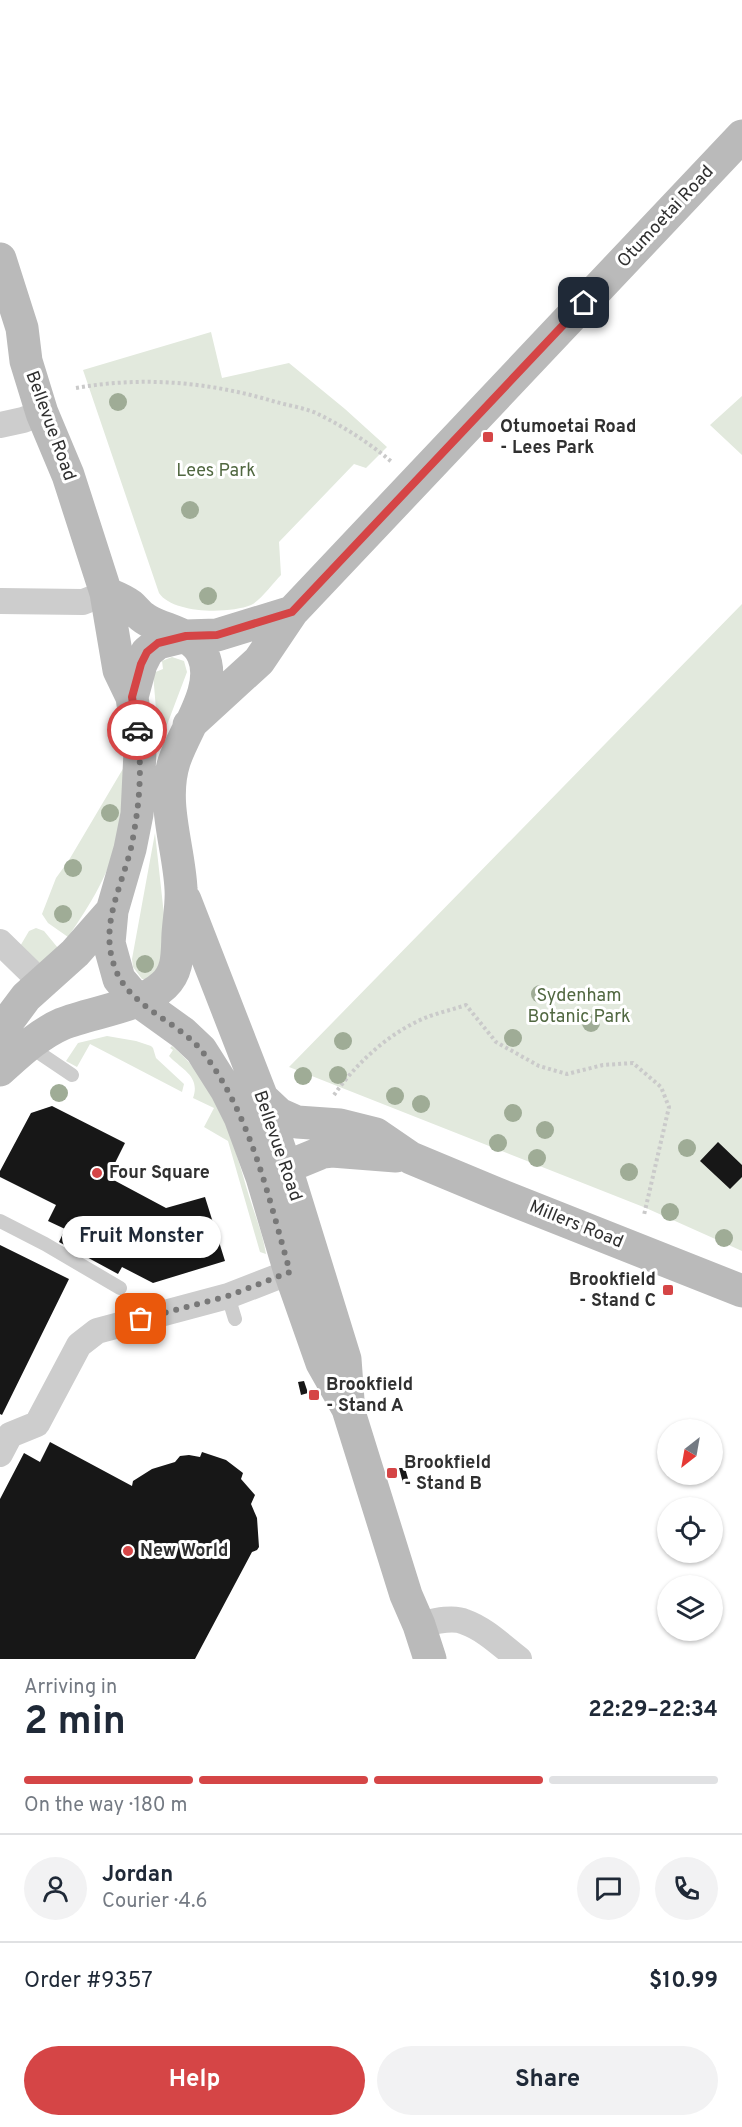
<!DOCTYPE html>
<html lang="en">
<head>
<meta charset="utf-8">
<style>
	body { margin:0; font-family:Overpass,sans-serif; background:#f2f2f3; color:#1f2937; height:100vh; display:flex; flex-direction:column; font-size:22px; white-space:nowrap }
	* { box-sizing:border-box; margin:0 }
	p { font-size:20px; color:#747a83 }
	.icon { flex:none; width:33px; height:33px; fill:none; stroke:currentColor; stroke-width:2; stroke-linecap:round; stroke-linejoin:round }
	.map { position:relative; height:1659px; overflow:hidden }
	.details { display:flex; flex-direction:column; background:#fff; flex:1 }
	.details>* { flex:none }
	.needle { width:39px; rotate:211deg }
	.tools { position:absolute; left:657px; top:1419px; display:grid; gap:12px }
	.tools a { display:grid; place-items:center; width:66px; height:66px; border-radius:50%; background:#fff; box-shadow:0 2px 4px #0004; font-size:30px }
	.pin { position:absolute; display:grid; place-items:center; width:51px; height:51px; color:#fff; margin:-26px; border-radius:12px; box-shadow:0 3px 9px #0006 }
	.courier { position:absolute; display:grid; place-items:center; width:60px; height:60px; margin:-30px; border:4px solid #d54546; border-radius:50%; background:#fff; color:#222; box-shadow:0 2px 8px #0007 }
	.bubble { position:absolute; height:42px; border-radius:21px; background:#fff; box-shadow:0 2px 4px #0004; font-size:20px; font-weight:700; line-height:42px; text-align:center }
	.summary em { font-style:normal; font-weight:700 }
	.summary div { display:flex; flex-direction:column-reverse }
	.summary { display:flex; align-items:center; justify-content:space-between; height:102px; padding:0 24px }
	h1 { font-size:39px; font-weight:700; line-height:45px }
	.bar { display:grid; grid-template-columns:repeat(4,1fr); gap:9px 6px; align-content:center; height:72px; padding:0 24px }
	.bar i { height:8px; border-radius:4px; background:#e0e1e3 }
	.bar .active { background:#d54546 }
	.bar p { grid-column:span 4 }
	.line { display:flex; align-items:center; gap:15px; padding:0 24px; border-top:2px solid #e0e1e3 }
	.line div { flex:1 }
	.round { display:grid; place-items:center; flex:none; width:63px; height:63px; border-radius:32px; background:#f2f2f3 }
	.action { display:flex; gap:12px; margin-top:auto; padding:12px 24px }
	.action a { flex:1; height:69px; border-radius:36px; background:#d54546; color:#fff; font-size:24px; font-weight:700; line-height:69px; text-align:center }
	.action a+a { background:#f2f2f3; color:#1f2937 }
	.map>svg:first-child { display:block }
	.green { fill:#e2e9dd }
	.building { fill:#171717 }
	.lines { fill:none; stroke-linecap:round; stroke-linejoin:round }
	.path { stroke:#cacaca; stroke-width:4; stroke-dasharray:3 3; stroke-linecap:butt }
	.lane { stroke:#cdcdcd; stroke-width:14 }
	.street { stroke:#cdcdcd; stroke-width:26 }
	.secondary { stroke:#bababa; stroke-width:33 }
	.tree { fill:#9fac96 }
	.done { stroke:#787878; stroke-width:6; stroke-dasharray:0 10.8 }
	.route { stroke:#d54546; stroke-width:8 }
	.poi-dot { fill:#d54546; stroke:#fff; stroke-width:2 }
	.labels { text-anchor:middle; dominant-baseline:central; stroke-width:6; stroke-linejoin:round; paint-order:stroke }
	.street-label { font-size:18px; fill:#303030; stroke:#fff }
	.poi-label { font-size:18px; font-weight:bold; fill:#303030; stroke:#fff; text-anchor:start }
	.park-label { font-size:18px; fill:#516841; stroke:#fff }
</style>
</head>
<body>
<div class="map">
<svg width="742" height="1659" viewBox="0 0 742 1659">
	<rect width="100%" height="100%" fill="#fff"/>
	<path class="green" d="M211,332l11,46 67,-15 56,46 42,38 -21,21 -12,-4 -75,78 2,33c-7,7 -21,26 -30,30 -22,9 -78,9 -92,-12l-76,-223z
		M742,396v59l-32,-30z
		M742,604v647l-96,-43 -357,-141z
		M172,657l12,4 3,11 -28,74 -6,-73 10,-4 -1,-8z
		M124,767c-2,21 -1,45 -5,65 -8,40 -29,73 -51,105l-20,-14 -6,-9 14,-36 13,-18z
		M155,833l10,91 -1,39 -14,16h-8l-9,-12 -1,-8z
		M36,928l8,3 14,17 -18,15 -21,-15 10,-17z
		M107,1036l29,5 15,5 2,2 3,10 28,26 -2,8 -92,-48 -13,23 -11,-6 12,-18z
		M172,1046c46,38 61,95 77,150 6,19 14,39 17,58l-6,-2 -32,-111 -24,-14 10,-19 -21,-10c8,-22 -12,-29 -24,-42l4,-6 -3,-2z"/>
	<path class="building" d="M52,1106l73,37 -17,34 58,31 39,-11 20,64 -72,22 -31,-16 -4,7 -59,-32 6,-13 -17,-8 8,-16 -56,-28v-6l31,-58z
		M718,1142l24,23v12l-12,12 -30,-28z
		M0,1245l69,34 -67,136 -2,-1z
		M304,1381l4,12 -7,2 -3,-13z
		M50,1442l82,44 1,-5 19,-12 23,-7 5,-6 9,-1 11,2 2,-5 24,8 17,13 -2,6 14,16 -4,9 6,14 2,29 -2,3 -5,2 -57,107h-195v-160l24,-46 16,9z
		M399,1468h6l4,14 -6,1z"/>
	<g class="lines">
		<path class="path" d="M76,388c68,-12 134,-6 200,14 14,4 31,6 44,13 26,13 51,29 73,48
			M334,1095c23,-33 58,-65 96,-79 12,-4 24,-7 36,-11l30,37 43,24 28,8 36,-9 30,-2 28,24 8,20 -25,108"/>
		<path class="lane" d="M29,1046l43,29
			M0,1221l45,23 75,44
			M228,1296l7,23"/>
		<path class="street" d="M0,425l23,-5 19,-7
			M0,601l83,1 23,-9
			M0,942l42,41
			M0,1454l10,-19 27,-11 42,-79 18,-14 131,-35 62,-24
			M419,1625c13,-3 33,-9 46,-3 20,7 37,24 54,37"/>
		<path class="secondary" d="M0,259l22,69 4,33 16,52 26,62 38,118 13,77 13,27
			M189,725l70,-64 33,-49 450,-476
			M185,900l77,198 24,70 59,191 3,41
			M112,911l-3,32 10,36 18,21 46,33 18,17 26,41 13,26 22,60 28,95 32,91 26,46 58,186 13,30 11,34
			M0,1032l26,-35 49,-44 37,-42 18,-62 7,-35 3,-62 -8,-55 9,-33 6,-12 11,-9 28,-7 31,-1 75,-23
			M0,1070c19,-17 39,-36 62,-46 29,-12 79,-17 102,-39 15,-14 13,-33 14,-51 1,-15 4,-31 3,-45 -2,-42 -20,-86 -7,-127 10,-32 44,-74 29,-107 -9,-22 -38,-24 -56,-35 -8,-4 -11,-10 -17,-15 -6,-5 -17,-9 -24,-12
			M262,1098l17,16 18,8 43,3 36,9 35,24 84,35 247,98
			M267,1175l56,-23 9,-1 64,5"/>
	</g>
	<g class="tree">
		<circle cx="118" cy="402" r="9"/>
		<circle cx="190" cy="510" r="9"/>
		<circle cx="208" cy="596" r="9"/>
		<circle cx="110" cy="813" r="9"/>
		<circle cx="73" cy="868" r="9"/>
		<circle cx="63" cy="914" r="9"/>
		<circle cx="145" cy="964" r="9"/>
		<circle cx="540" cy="994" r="9"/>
		<circle cx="591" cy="1023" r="9"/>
		<circle cx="513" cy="1038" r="9"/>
		<circle cx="343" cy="1041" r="9"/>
		<circle cx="338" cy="1075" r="9"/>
		<circle cx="303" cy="1076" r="9"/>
		<circle cx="59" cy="1093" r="9"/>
		<circle cx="395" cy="1096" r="9"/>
		<circle cx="421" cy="1104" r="9"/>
		<circle cx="513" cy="1113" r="9"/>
		<circle cx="545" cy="1130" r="9"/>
		<circle cx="498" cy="1143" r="9"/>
		<circle cx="687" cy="1148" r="9"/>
		<circle cx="537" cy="1158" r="9"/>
		<circle cx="629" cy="1172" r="9"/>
		<circle cx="670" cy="1212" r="9"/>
		<circle cx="724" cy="1238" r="9"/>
	</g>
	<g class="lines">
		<path class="done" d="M137,730c6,40 2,79 -6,118 -9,37 -30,75 -18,114 12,44 61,56 88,88 49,61 68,149 89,222l-62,24 -87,23"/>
		<path class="route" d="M137,730l-5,-33 9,-33 6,-12 11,-9 28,-7 31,-1 75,-23 292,-309"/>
	</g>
	<g class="poi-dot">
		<rect x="482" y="431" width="12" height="12" rx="3"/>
		<circle cx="97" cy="1173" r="6"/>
		<rect x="662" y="1284" width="12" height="12" rx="3"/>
		<rect x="308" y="1389" width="12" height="12" rx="3"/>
		<rect x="386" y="1467" width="12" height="12" rx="3"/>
		<circle cx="128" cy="1551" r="6"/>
	</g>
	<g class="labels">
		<g class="street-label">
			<text transform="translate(666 217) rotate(-47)">Otumoetai Road</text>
			<text transform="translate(50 426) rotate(70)">Bellevue Road</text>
			<text transform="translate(277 1146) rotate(71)">Bellevue Road</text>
			<text transform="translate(576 1225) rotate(22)">Millers Road</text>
		</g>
		<g class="poi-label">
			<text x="500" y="427">Otumoetai Road<tspan x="500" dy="21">- Lees Park</tspan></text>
			<text x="109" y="1173">Four Square</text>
			<text x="656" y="1280" text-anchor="end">Brookfield<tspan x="656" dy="21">- Stand C</tspan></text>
			<text x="326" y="1385">Brookfield<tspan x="326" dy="21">- Stand A</tspan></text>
			<text x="404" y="1463">Brookfield<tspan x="404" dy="21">- Stand B</tspan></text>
			<text x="140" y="1551">New World</text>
		</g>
		<g class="park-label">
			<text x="216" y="471">Lees Park</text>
			<text x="579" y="996">Sydenham<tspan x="579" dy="21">Botanic Park</tspan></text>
		</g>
	</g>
</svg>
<div class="tools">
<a><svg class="needle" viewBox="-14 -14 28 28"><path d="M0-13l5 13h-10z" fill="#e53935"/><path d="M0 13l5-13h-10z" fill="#747a83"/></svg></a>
<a><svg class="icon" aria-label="locate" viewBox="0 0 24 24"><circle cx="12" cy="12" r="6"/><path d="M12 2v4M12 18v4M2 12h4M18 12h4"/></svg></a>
<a><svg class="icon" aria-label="layers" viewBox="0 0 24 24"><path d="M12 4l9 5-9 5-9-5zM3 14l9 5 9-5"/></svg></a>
</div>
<div class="pin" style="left:141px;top:1319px;background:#ea580c"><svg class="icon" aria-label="bag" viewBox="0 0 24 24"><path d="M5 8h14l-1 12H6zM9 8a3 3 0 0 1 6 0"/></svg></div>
<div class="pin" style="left:584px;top:303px;background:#1f2937"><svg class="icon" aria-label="home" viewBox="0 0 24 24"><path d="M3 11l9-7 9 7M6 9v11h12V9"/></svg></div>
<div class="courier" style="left:137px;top:730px"><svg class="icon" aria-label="car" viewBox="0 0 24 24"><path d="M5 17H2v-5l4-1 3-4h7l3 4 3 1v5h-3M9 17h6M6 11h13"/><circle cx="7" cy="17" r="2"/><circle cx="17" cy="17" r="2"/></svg></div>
<div class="bubble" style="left:62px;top:1216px;width:159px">Fruit Monster</div>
</div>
<section class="details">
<div class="summary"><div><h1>2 min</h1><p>Arriving in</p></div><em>22:29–22:34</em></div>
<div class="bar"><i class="active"></i><i class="active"></i><i class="active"></i><i></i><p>On the way · 180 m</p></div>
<div class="line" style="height:108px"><a class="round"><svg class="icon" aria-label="person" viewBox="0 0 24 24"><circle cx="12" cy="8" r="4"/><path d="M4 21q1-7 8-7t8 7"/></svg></a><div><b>Jordan</b><p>Courier · 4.6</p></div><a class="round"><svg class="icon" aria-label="chat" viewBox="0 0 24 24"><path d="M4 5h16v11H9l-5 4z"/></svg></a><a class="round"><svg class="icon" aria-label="phone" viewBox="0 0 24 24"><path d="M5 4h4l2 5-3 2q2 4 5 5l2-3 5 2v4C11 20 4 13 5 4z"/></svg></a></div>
<div class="line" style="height:78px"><div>Order #9357</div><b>$10.99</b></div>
<div class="action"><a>Help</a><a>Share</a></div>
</section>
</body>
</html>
